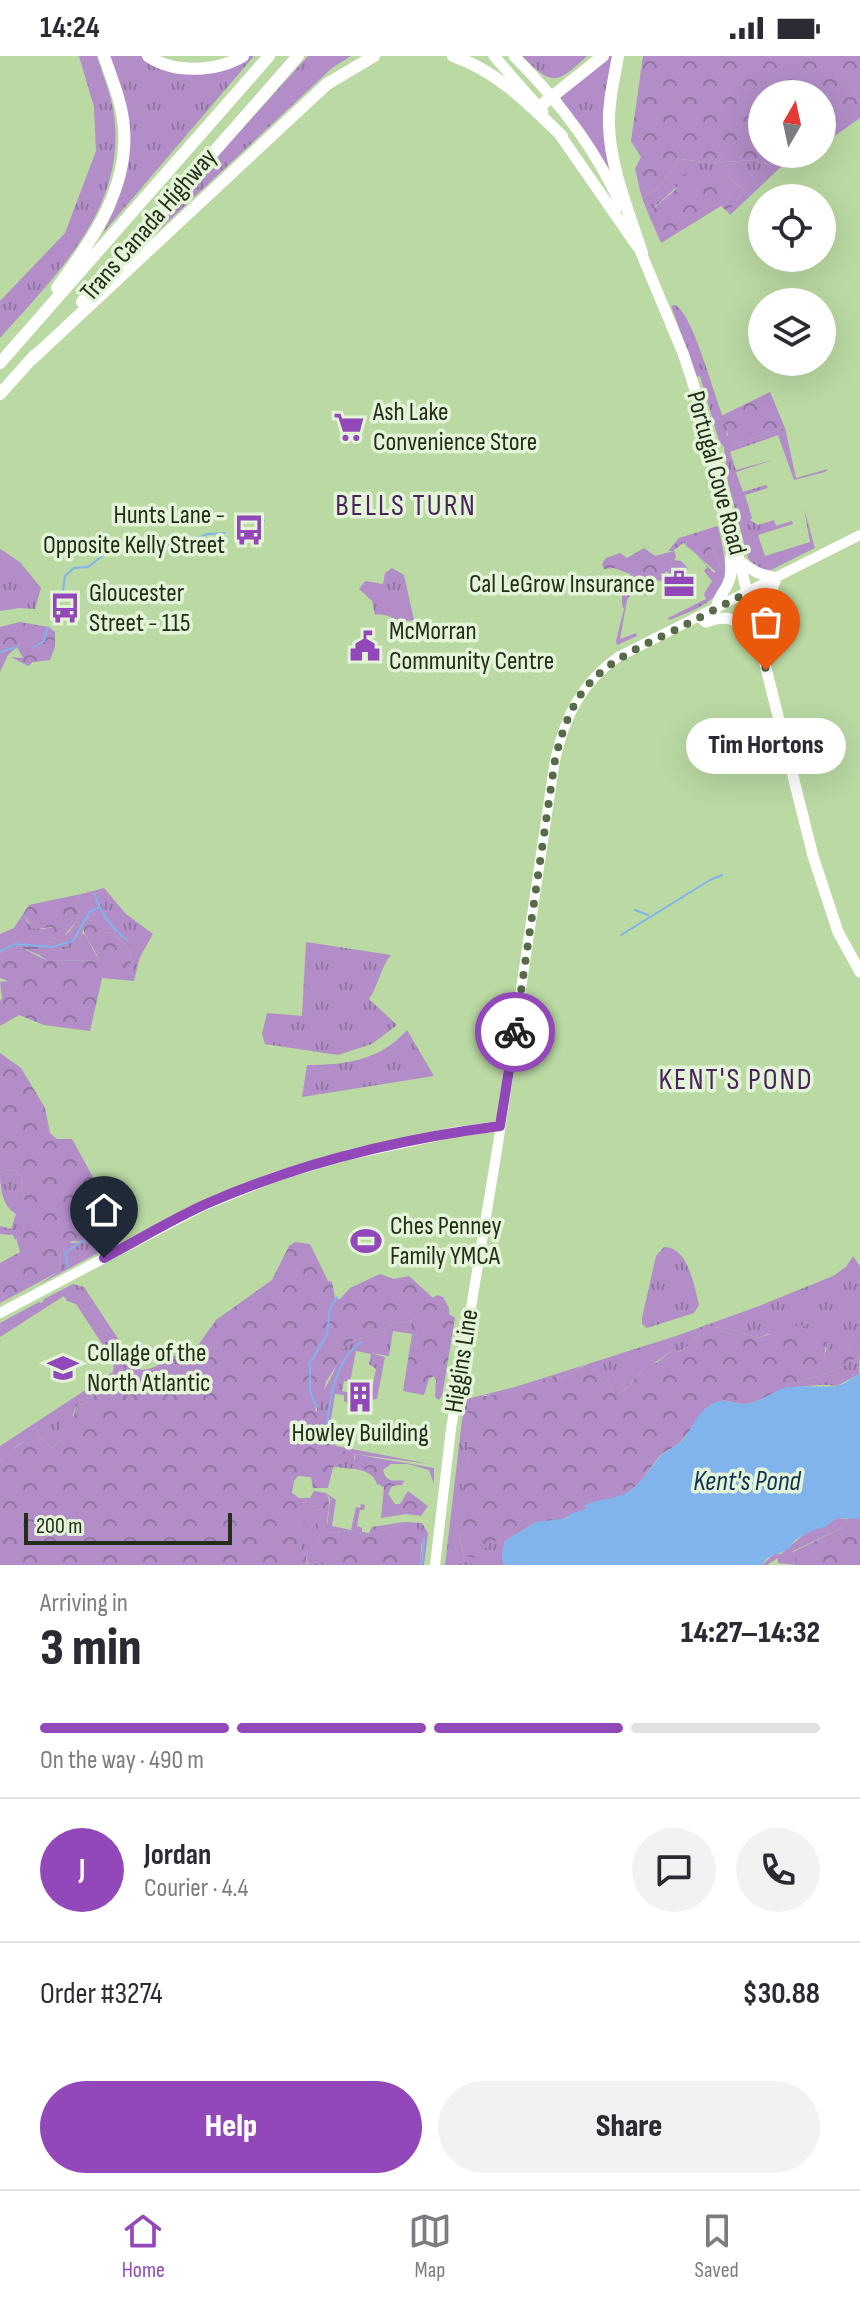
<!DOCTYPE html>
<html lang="en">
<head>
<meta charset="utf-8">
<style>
	body { margin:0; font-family:"Sofia Sans Condensed",sans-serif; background:#f2f2f3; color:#2b2b33; height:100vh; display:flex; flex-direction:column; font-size:30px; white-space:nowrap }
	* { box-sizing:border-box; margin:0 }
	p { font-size:26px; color:#7c7c81 }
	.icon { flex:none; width:44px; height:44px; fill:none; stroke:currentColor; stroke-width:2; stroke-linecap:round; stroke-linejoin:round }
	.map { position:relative; height:1509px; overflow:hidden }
	.panel { display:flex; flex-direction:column; background:#fff; flex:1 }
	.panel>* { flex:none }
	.needle { width:52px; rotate:9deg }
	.tools { position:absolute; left:748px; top:24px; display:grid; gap:16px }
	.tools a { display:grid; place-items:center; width:88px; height:88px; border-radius:50%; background:#fff; box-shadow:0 8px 32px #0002; font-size:40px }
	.scale { position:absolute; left:24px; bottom:20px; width:208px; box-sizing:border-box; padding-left:8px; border:4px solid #222e19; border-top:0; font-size:22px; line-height:28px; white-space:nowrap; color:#222e19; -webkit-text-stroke:6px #e4f4d9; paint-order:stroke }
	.pin { position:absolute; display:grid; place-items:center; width:68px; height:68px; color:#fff; margin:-82px -34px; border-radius:50% 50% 50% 0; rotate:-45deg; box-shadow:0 0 8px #0007 }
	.pin .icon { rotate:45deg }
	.courier { position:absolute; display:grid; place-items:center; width:80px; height:80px; margin:-40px; border:6px solid #9348ba; border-radius:50%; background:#fff; color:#222; box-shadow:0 2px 10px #0007 }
	.bubble { position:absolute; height:56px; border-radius:28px; background:#fff; box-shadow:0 8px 32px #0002; font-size:26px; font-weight:800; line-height:56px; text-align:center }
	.summary em { font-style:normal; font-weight:800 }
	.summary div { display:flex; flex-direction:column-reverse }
	.summary { display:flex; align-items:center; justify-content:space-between; height:136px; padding:0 40px }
	h1 { font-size:52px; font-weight:800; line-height:60px }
	.bar { display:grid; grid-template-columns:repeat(4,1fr); gap:12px 8px; align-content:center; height:96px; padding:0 40px }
	.bar i { height:10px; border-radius:6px; background:#e1e1e2 }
	.bar .active { background:#9348ba }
	.bar p { grid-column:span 4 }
	.line { display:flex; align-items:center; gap:20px; padding:0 40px; border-top:2px solid #e1e1e2 }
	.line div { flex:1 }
	.round { display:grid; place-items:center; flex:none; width:84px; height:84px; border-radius:42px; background:#f2f2f3 }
	.cta { display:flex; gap:16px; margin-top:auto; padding:16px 40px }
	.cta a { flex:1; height:92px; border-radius:48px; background:#9348ba; color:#fff; font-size:32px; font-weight:800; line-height:92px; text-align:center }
	.cta a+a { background:#f2f2f3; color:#2b2b33 }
	.status { display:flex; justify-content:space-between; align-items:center; height:56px; padding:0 40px; background:#fff; direction:ltr }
	.status svg { height:22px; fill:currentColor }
	.menu { display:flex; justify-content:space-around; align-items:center; height:112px; border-top:2px solid #e1e1e2; background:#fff; font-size:22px; color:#7c7c81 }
	.menu a { display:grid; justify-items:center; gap:4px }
	.menu .active { color:#9348ba }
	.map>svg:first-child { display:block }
	.grass { fill:url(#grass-tufts) }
	.forest { fill:url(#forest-crowns) }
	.wetland { fill:url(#wetland-marsh) }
	.water { fill:#81b3ec }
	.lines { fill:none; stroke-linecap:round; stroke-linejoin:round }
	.stream { stroke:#81b3ec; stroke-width:2 }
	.secondary { stroke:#fff; stroke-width:10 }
	.primary { stroke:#fff; stroke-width:11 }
	.highway { stroke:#fff; stroke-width:12 }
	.done { stroke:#576a49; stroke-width:8; stroke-dasharray:0 14.4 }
	.route { stroke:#9348ba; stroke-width:10 }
	.labels { text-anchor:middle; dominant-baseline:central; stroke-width:7; stroke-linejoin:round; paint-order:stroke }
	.street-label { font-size:26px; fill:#222e19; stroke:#e4f4d9 }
	.poi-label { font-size:26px; fill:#222e19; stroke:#e4f4d9; text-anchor:start }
	.water-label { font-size:28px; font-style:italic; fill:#103357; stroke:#e4f4d9 }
	.quarter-label { font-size:30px; letter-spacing:2px; fill:#48245b; stroke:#e4f4d9 }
</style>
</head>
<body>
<div class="status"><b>14:24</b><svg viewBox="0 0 49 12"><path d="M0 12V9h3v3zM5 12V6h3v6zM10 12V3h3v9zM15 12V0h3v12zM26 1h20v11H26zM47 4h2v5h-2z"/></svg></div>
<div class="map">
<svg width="860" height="1509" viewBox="0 0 860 1509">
	<defs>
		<pattern id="grass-tufts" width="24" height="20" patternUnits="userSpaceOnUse" patternTransform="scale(2)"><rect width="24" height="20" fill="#b28dc8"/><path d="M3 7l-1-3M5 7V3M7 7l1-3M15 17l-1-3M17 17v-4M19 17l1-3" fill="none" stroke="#9074a2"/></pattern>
		<pattern id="forest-crowns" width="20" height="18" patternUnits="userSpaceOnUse" patternTransform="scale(2)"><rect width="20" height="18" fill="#b28dc8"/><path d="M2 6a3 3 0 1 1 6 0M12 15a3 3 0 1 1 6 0" fill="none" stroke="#9074a2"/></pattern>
		<pattern id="wetland-marsh" width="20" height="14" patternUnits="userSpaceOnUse" patternTransform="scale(2)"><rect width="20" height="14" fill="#b28dc8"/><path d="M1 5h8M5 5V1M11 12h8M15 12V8" fill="none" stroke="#9074a2"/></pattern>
	</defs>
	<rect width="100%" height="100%" fill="#bad9a3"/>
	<path class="grass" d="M79,0h18c5,18 13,35 16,53 17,95 -55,164 -113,229v-37l65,-68 31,-82 -2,-44z
		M108,0h33l6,5 86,5 16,-10h5l-151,177 12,-25 12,-48z
		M308,0h43l-19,12 -190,178 -16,11z
		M522,0h65c-31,29 -35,30 -65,0z
		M607,0h8l-7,27 9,105 -58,-93z
		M680,103l31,4 42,-3 18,5 8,-5 3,6 -52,49 -2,-3 16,-22 -17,-14h-33l-13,7 -33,30 -6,-15 17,-11z
		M675,249c19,8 42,103 53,124l-1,6 6,9 52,-16 11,50 32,-9 -3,3 -31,8 -16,-45 -48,17 6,18 40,-11 -40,13 7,20 23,-7 2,3 -23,7 7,23 -2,2 8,5 16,-5 2,6 16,-5 1,3 -35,11 7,21 45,-14 -6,-33 11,39 -44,22h-10l-8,-5 -5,-7 -20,-76 -4,-35 -5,-6 -19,-65 -3,1 -26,-71z
		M718,470c14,58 11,73 -49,94l-1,-2 38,-19 -2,-5 8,-13 -8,-10 3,-3 -2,-5 -22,-20 -10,8h-5l11,-13 20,-6 -16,10 31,31 7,-6 -12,-24 4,-14z
		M0,493l20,13 21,26 -6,21 -16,-1 -19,3z
		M674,504l7,1 7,7 -4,6 -9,-6 -5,6 -4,-3 -4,6 4,3 -2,2 -6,-2 -13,16 -9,-15 -5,2 2,9 -6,8 -7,39 16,-6 1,3 -20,9 -1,-4 8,-32c-5,-9 0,-18 2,-29l3,1 1,-7 16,6 8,-4h5z
		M392,512l12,7 10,45c-20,4 -24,-8 -39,-5l-3,-14 -13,-12 6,-8 18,3 2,-11z
		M104,832l22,26 27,20 -13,23 -6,24 -5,-24 3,-4 -19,-21 -8,1v-11l-9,3 -7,-8 -7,7 -5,-4 3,-10 -5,-4 6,-12z
		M23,858l6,10 13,5 12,-2 -6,10 13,3 -6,3c-9,-4 -11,0 -20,1 -13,0 -22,-6 -35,-2v-8l14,-6z
		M84,877l15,27 -51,1 -9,-6c19,-10 32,2 45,-22z
		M306,886l85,13c-11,13 -12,30 -22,44l28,26 -25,19 -34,11 -73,-11 -3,-10 5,-21 35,3z
		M407,974l27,46 -132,21 5,-32c39,0 74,-5 100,-35z
		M13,1113l8,7 1,16 9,26 -16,22 -2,-5 -13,-1v-8l11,3 5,-15c-14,-8 -16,-27 -16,-42z
		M110,1152l14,31 -86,46 20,-13 3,-21 7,-8 21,-1 7,-6 2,-12z
		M664,1191c24,0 30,38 35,58l-5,8 -47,15 -5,-4v-6l14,-62z
		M853,1200l7,10c0,16 0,56 0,70 -4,14 -21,20 -34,25l-2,-6 3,-7 -4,-6 -4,1 -8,-8 -43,-1 -10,4 -28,-9 -24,-3 -20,22 -9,4 -4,-2 -32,22 -20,21h-8l-6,-13 -20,-16 -25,13 -8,-1 -32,12 -15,9 -23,-2 -16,20v40l-9,80 5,20 27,-13 14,-1 -3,15 2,9h-59l17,-145 5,-21 48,-12 161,-51 83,-30 74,-30 13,-9z
		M73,1228l11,3 48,73 -10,16 -9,8 -37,23 -14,32 -11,9 -13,-13 -19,9 -19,18v-16l113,-74 1,-10 -38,-58 -9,-3 -3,-5 -64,41v-14l39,-21 3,1 2,-4z
		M417,1263v10l-7,18 2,-13 -19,-3 -4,25 -18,-3 14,4 -8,42 -7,1 6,-31 -7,-5 2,-10 -15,-3 -6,31 -6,-1 -2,10 8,2 -2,10 -4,-2v-6l-9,-1 -6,38 7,14 94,18 -76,-10v4l24,16 3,9 -4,2c-3,-18 -28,-16 -44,-18l11,-8 -10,-10 -8,-2c-25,-50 8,-55 14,-97l14,-10 30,-8 4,-7z
		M860,1299l-1,19 -22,12c-16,-3 -36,1 -51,2l3,-4c30,-9 44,-9 71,-29z
		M326,1437l10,7 -4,26 19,4 5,-23 4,1 1,-4 4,1 -1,5h-4l-3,16 5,2v4l7,1 3,-6 32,-5 18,1 6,10 -4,32h-4l2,-21 -17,-21 -39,12 -19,-5 -18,3 -2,-4 3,-30z
		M322,1453l2,7c-10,14 -8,29 1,43l-3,6h-14l-2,-10 -6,-7 -2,-18 16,-20z
		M837,1462l10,1 -5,9 -49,23 4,14 -19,-2v-5l-11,7h-5l13,-12 6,1c9,-7 16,-15 26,-21 10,-6 21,-8 30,-15z"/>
	<path class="forest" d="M643,0h217v62l-38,27v-51h-60v60h48l-5,4 -20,-2 -14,9 -18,-5 -42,3 -31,-4 -21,28 -17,11 -7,-29 6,-12 -10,-16z
		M690,117l4,3h33l17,14 -16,22 -7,-6 -60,37 -13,-30 27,-23 9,-16z
		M770,336l15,36 -52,16 -5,-3v-12l-7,-13z
		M717,470l-8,17 12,24 -4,6 -34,-31 3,-6z
		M644,492l11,8 19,-5 2,6 -8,12 -9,7h-5l-8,4 -32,-12 -10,1 -2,-5 4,-6 14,-5 7,5z
		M20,566l29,5 6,5v15l-5,13 -17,2 -5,4 -17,-9 12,1 -6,-11 -9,8 -8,17v-45z
		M81,838l-6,12 5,4 -3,10 -16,20 -14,-3 6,-10 -19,2 -11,-15 6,-9z
		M89,861l7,7 5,-4 4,2v11l8,-1 19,21 -3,4 5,24 -32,-3 -12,53 -46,-6 -25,-10 -19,11v-25l2,-3 -2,-16 8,-1 -8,-3v-25l18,-7 30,15 51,-1c-5,-14 -14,-20 -17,-36z
		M0,997l21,15 24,40 5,25 7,6h15l38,69 -12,16 -2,12 -7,6 -17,-1 -11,10 -3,21 -58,31v-40l20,-11 -4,-15 14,-19 -8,-26 -1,-16 -8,-7 -13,3z
		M295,1186l15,2 18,37 4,1 3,16 5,1 10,-11 30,-14 14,5 15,-3 24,22 4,-3 6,2 6,11v6l6,4 -13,78 -3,4 -4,-3 1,-17 -2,-4 -5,3 -5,16 -21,-4 7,-44 7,-18v-10l-29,6 -4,7 -30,8 -14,10 -2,13 -12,19 -5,22h-3l-3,6 4,4 -1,14 8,18 14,2 5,4 -1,7 -11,8 -5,21h-15l-2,-11 -13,-1 -4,5 -2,12 7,5h11l4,-7 12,2c8,12 -3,27 3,40l18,-3 19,5 39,-12h7l10,10 -2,32h-98l2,-6c-8,-14 -10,-29 -1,-43l-1,-7 -8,1 -15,20 4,8 -3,10 6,7 1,10h-307v-103c12,-12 22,-22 38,-27l13,13 11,-9 -3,-10 4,-9 11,-5 2,-8 37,-23 3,-6 6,-2 10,-16 9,10c21,-1 34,-20 55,-22l20,-28 56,-40 17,-34z
		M799,1269l5,1 15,16h8l-3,13 2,5 25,-11 9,-13v19c-27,20 -41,20 -71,29l-3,4c-12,4 -28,15 -40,16 -11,1 -19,-7 -30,-1 -18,10 -21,23 -33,36 -6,8 -18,11 -24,18 -10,11 -18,28 -32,36 -13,7 -28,6 -41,12v4l-29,12 -21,1 -31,19 -14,1 -16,16 -11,-3c-1,-8 -5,-16 -5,-24 -2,-27 8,-54 9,-80 1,-11 -2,-35 1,-44 6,-13 27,-14 38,-10l5,-6 42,-15 8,1 26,-13 19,16 6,13h8l29,-30h6l17,-13 5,2 8,-4 20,-22 24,3 28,9z
		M354,1398l80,14v16l-5,-14 -21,-6h-17l-8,6c4,15 13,9 21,11l-2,4 -10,1 -4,8 7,10h5l8,-13 20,15 -7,10 -15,-2 -25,4 3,-31 -4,-1 -2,-12 -19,-6z
		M852,1461l8,2v46h-63l-4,-13 49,-24 5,-9z"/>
	<path class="wetland" d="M77,864l5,4c6,30 -26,23 -43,31l-21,-9 -18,7v-11l8,-3 25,5 8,-5 14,4 14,-11z"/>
	<path class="water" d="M860,1315v148l-23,-1 -12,9 -14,4 -16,9 -6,9 -22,9 -5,7h-258l-2,-8 3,-16 31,-19 31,-4 3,-4 16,-5 -1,-4c13,-6 28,-5 41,-12 14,-7 23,-24 33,-35 5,-7 17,-11 24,-18 10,-11 13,-26 26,-34 12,-9 23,-3 35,-2 13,0 28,-12 40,-16 17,-4 36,0 53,-2 7,-1 16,-9 22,-12z"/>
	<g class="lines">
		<path class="stream" d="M238,469l12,-7 14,3
			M158,488l21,2 28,-12 18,-1
			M52,553l11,-18 2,-15 9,-8 14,-1 17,-13 18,-7 26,-4
			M34,591l10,-6 4,-14
			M0,596l17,-5
			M95,838c5,18 17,35 32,46
			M635,854l13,5
			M621,879l89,-55 12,-5
			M0,895l16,-7 36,3 21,-6 17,-30 9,-3
			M68,1211l-3,-14 23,-16 4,-34 6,-16
			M316,1351l-6,-16v-28l17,-29 3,-25 7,-12
			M326,1374c4,-29 8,-71 36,-88
			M326,1378l6,11
			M422,1509l2,-27"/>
		<path class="secondary" d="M0,1257l203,-107 74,-30 71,-21 107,-23 45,-6
			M435,1509l16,-136 47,-285 57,-384c10,-43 26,-77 63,-103l242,-122"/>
		<path class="primary" d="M494,0l49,56
			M514,0c44,44 82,92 107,150
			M558,76l79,114
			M639,192l44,105 18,55 112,448 25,76 22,40
			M740,506l18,11 18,5 -14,41 -7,8
			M716,553c1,-12 11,-19 14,-31 4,-15 -4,-16 6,-32
			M700,561l6,5c25,-9 31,-1 51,13"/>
		<path class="highway" d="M148,0c26,18 68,16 95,0
			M453,0c44,15 76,48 109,80
			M618,0c-4,23 -10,46 -9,69 1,43 20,87 33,128
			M539,51l64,-51
			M57,232c35,-49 72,-98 67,-161 -2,-24 -12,-48 -20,-71
			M82,246l216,-246
			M32,303l295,-275 47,-28
			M0,307l269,-307
			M0,338l35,-39"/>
	</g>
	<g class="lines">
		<path class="done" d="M515,976l40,-272c19,-81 48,-96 120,-130 24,-12 48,-25 72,-37l19,77"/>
		<path class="route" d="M104,1202c34,-18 67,-38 102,-54 93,-41 193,-65 294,-78l15,-94"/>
	</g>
	<defs>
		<g id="supermarket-bare" transform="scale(2.4)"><path d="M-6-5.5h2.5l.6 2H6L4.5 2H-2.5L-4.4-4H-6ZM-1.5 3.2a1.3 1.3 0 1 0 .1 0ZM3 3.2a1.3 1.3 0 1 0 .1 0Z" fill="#9348ba" stroke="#e4f4d9" stroke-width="2.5" paint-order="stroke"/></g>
		<g id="bus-bare" transform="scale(2.4)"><path d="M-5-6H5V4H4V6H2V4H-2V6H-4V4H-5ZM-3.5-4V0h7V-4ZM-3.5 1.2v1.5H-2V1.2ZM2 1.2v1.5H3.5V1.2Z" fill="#9348ba" stroke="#e4f4d9" stroke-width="2.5" paint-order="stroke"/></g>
		<g id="office-bare" transform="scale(2.4)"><path d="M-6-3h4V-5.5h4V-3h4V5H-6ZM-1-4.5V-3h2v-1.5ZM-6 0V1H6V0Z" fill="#9348ba" stroke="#e4f4d9" stroke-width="2.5" paint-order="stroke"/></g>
		<g id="civic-bare" transform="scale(2.4)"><path d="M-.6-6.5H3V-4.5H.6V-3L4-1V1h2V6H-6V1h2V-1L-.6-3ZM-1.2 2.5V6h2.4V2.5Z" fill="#9348ba" stroke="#e4f4d9" stroke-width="2.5" paint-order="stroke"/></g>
		<g id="stadium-bare" transform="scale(2.4)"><path d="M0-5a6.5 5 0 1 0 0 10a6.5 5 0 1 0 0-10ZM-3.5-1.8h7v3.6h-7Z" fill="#9348ba" stroke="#e4f4d9" stroke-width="2.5" paint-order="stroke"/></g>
		<g id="university-bare" transform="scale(2.4)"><path d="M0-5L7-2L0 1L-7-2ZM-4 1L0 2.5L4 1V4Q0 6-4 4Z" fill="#9348ba" stroke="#e4f4d9" stroke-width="2.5" paint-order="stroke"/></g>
		<g id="building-bare" transform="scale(2.4)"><path d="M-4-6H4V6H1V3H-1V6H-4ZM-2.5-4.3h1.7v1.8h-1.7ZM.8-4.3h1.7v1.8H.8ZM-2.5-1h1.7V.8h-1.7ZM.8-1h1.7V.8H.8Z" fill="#9348ba" stroke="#e4f4d9" stroke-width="2.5" paint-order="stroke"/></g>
	</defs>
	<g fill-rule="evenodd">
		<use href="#supermarket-bare" x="349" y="371"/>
		<use href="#bus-bare" x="249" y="474"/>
		<use href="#office-bare" x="679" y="528"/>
		<use href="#bus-bare" x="65" y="552"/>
		<use href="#civic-bare" x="365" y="590"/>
		<use href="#stadium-bare" x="366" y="1185"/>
		<use href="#university-bare" x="63" y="1312"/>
		<use href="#building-bare" x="360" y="1341"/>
	</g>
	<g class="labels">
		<g class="street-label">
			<text transform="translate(149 169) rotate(-49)">Trans Canada Highway</text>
			<text transform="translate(716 417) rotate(75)">Portugal Cove Road</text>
			<text transform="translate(462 1305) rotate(-81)">Higgins Line</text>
		</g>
		<g class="poi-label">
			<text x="373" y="356">Ash Lake<tspan x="373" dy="30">Convenience Store</tspan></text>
			<text x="225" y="459" text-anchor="end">Hunts Lane -<tspan x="225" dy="30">Opposite Kelly Street</tspan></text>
			<text x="655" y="528" text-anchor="end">Cal LeGrow Insurance</text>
			<text x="89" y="537">Gloucester<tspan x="89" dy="30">Street - 115</tspan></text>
			<text x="389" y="575">McMorran<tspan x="389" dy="30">Community Centre</tspan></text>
			<text x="390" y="1170">Ches Penney<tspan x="390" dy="30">Family YMCA</tspan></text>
			<text x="87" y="1297">Collage of the<tspan x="87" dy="30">North Atlantic</tspan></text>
			<text x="360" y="1377" text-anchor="middle">Howley Building</text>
		</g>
		<g class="water-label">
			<text x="747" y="1425">Kent's Pond</text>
		</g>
		<g class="quarter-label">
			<text x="406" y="450">BELLS TURN</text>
			<text x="736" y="1024">KENT'S POND</text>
		</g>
	</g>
</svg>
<div class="tools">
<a><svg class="needle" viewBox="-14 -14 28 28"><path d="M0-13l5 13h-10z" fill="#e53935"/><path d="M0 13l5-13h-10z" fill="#7c7c81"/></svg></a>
<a><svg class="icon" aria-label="locate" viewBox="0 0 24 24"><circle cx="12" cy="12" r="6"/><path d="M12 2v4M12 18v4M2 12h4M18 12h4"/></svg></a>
<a><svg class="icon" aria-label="layers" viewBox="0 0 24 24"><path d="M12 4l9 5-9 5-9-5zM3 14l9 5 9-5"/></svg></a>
</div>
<div class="scale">200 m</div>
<div class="pin" style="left:766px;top:614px;background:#ea580c"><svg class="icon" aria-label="bag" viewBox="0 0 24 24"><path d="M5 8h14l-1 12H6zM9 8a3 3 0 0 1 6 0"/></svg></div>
<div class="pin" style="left:104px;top:1202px;background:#1f2937"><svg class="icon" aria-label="home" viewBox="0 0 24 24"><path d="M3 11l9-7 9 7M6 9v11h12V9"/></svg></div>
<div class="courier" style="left:515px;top:976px"><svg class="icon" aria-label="bike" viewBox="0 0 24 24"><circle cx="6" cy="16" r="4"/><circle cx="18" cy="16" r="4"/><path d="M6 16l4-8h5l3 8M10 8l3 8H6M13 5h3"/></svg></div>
<div class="bubble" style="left:686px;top:662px;width:160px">Tim Hortons</div>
</div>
<section class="panel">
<div class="summary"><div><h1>3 min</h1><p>Arriving in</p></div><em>14:27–14:32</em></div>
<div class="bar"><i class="active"></i><i class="active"></i><i class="active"></i><i></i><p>On the way · 490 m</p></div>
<div class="line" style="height:144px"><b class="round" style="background:#9348ba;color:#fff">J</b><div><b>Jordan</b><p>Courier · 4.4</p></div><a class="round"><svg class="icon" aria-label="chat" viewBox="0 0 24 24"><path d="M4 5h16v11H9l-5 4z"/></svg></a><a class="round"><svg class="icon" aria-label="phone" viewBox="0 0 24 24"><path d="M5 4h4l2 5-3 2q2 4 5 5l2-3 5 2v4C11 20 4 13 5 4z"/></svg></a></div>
<div class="line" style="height:104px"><div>Order #3274</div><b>$30.88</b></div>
<div class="cta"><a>Help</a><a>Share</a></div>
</section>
<nav class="menu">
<a class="active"><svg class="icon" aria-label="home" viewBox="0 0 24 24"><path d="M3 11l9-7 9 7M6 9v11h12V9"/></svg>Home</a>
<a><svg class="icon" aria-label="map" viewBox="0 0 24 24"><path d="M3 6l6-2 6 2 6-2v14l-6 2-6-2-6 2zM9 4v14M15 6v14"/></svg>Map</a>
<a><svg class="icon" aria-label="saved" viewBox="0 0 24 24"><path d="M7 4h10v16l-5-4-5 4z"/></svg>Saved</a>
</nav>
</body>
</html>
